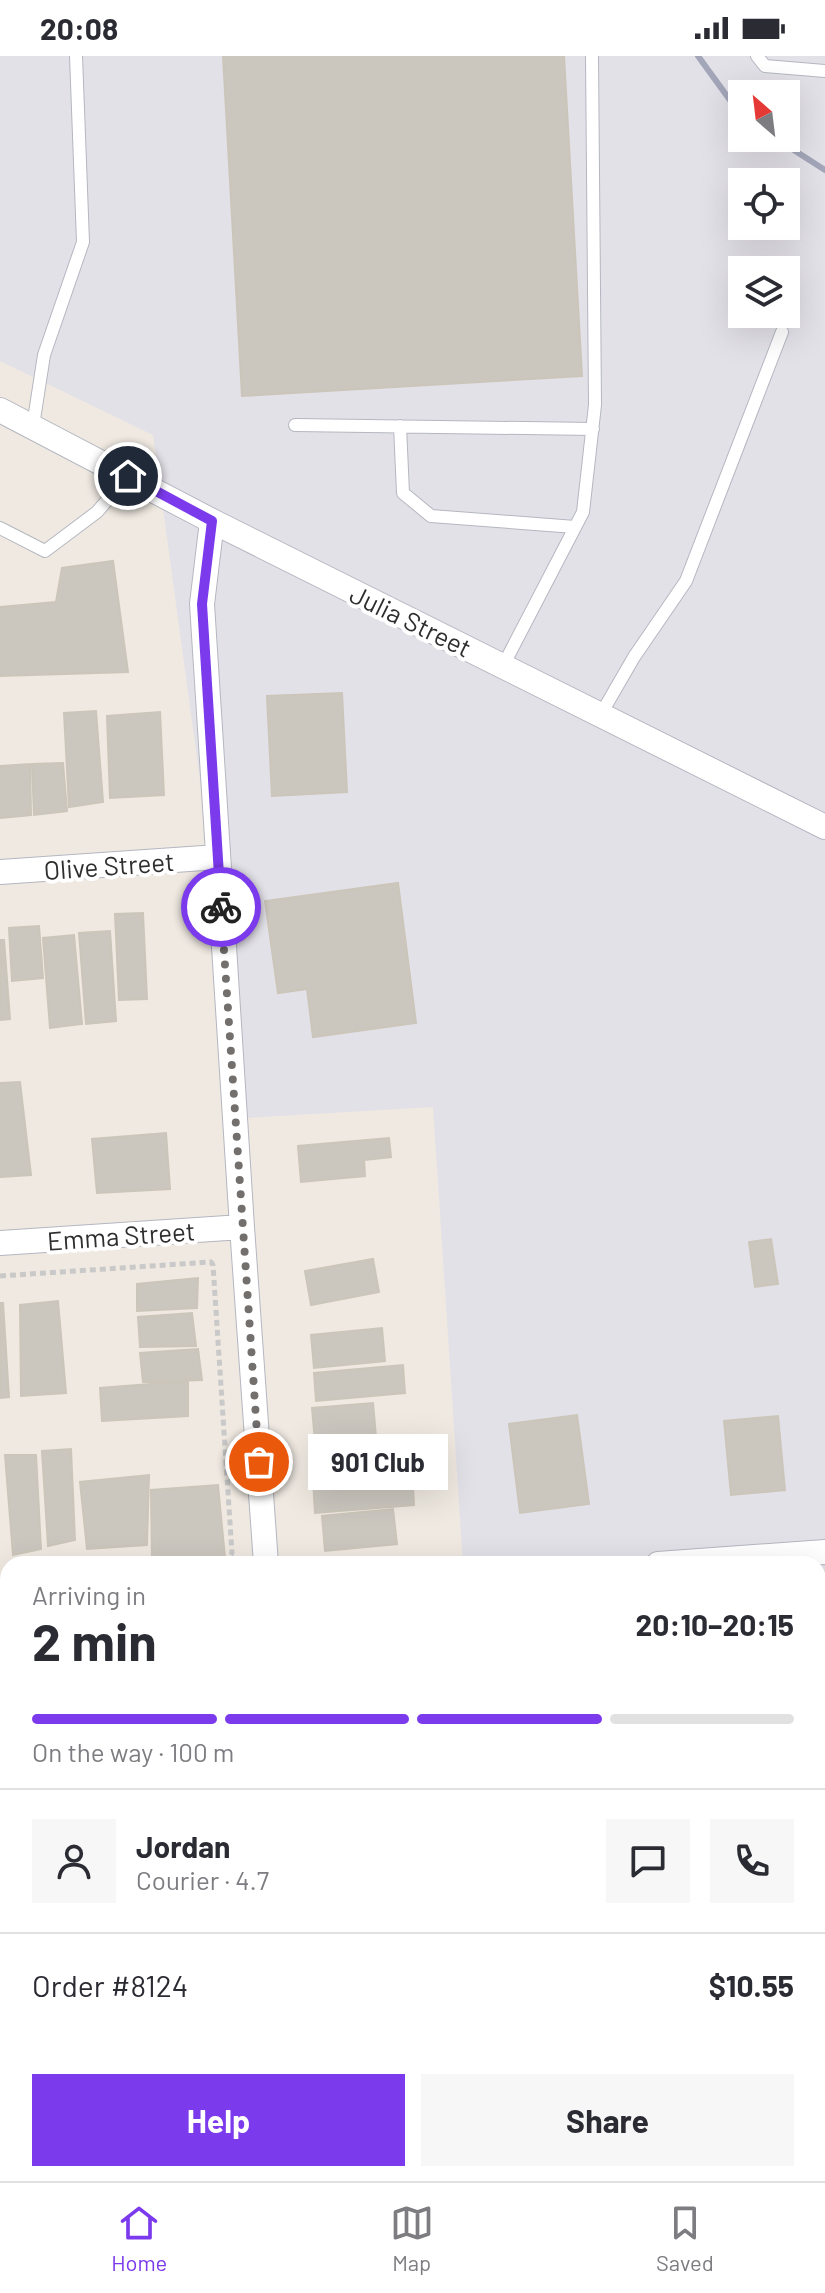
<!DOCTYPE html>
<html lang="en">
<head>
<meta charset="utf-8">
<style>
	body { margin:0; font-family:Barlow,sans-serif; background:#f7f7f7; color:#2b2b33; height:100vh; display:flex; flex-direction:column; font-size:30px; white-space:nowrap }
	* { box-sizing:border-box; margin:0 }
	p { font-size:26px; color:#7c7c81 }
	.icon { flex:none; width:44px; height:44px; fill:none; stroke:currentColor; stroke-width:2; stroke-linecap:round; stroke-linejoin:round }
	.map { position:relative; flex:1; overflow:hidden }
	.details { position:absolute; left:0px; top:1500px; width:826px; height:626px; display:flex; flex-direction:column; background:#fff; border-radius:24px 24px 0 0; box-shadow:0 8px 32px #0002 }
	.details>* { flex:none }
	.needle { width:52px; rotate:332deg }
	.tools { position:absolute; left:728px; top:24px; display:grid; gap:16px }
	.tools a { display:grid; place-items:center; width:72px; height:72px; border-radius:0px; background:#fff; box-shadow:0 8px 32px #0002; font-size:40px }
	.pin { position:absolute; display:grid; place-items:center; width:68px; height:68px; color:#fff; margin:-34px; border:4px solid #fff; border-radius:50%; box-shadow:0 2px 8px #0007 }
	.courier { position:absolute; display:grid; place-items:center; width:80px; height:80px; margin:-40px; border:6px solid #7c3aed; border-radius:50%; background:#fff; color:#222; box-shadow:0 2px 10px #0007 }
	.bubble { position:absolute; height:56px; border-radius:0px; background:#fff; box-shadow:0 8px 32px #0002; font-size:26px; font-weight:700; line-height:56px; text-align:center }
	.summary em { font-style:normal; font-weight:700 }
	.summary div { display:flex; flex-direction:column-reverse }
	.summary { display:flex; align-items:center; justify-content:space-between; height:136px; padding:0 32px }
	h1 { font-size:52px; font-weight:700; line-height:60px }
	.bar { display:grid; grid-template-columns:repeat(4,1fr); gap:12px 8px; align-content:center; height:96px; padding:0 32px }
	.bar i { height:10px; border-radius:6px; background:#e1e1e2 }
	.bar .selected { background:#7c3aed }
	.bar p { grid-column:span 4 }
	.line { display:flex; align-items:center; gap:20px; padding:0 32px; border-top:2px solid #e1e1e2 }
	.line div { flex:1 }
	.round { display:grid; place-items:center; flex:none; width:84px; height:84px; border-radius:0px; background:#f7f7f7 }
	.cta { display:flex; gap:16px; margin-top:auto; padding:16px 32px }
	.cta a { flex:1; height:92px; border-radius:0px; background:#7c3aed; color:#fff; font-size:32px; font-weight:700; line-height:92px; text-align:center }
	.cta a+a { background:#f7f7f7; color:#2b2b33 }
	.status { display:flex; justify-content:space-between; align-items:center; height:56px; padding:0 40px; background:#fff; direction:ltr }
	.status svg { height:22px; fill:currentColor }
	.dock { display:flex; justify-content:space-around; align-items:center; height:112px; border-top:2px solid #e1e1e2; background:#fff; font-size:22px; color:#7c7c81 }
	.dock a { display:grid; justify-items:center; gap:4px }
	.dock .selected { color:#7c3aed }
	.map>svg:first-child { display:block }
	.industrial { fill:#e3e1e8; fill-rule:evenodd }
	.building { fill:#cbc7bf; stroke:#cbc5ba; stroke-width:2 }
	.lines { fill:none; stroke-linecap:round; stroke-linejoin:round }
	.lane-casing { stroke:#b4b7c1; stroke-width:14 }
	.street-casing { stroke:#b4b7c1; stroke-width:26 }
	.path { stroke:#c9c9c9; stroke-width:5; stroke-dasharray:6 4; stroke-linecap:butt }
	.lane { stroke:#fff; stroke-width:12 }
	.street { stroke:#fff; stroke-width:24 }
	.rail { stroke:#a3a6b8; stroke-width:6 }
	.done { stroke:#726f6d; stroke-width:8; stroke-dasharray:0 14.4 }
	.route { stroke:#7c3aed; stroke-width:10 }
	.labels { text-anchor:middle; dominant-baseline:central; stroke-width:8; stroke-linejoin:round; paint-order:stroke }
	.street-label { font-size:26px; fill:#2e2e2e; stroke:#fff }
</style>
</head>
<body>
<div class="status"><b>20:08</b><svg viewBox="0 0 49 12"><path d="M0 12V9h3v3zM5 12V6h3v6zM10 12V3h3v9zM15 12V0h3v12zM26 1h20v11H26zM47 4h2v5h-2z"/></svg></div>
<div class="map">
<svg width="825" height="2125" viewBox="0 0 825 2125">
	<rect width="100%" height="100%" fill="#efe9e1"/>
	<path class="industrial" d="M0,0h825v1828l-7,1v-321h-355l-30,-457 -187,11 -93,-683 -153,-74zM742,38h44v44h-44zM742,126h44v44h-44zM742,214h44v44h-44z"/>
	<path class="building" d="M223,0h341l18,320 -340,20z
		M113,505l15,111 -128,4v-69l56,-5 6,-34z
		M342,637l5,99 -75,4 -5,-100z
		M96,655l7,91 -34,5 -5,-94z
		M160,656l4,83 -54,3 -3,-82z
		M63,707l4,48 -33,4 -2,-51z
		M30,708l1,51 -31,3v-52z
		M398,827l18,140 -103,14 -6,-48 -29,4 -13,-92z
		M143,857l4,86 -28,1 -4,-86z
		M39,870l4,52 -31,3 -3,-53z
		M110,875l6,90 -30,3 -7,-91z
		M74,879l8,89 -32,4 -7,-90z
		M0,884h4l6,79 -10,1z
		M20,1026l11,93 -31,2v-94z
		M166,1077l4,56 -73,4 -5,-54z
		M389,1082l2,19 -27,3 1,16 -64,6 -3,-36z
		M771,1183l7,45 -23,3 -6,-45z
		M373,1203l6,33 -68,13 -6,-34z
		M198,1222l-1,30 -60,3v-27z
		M58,1245l8,92 -45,3 -1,-91z
		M0,1247h3l6,94 -9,1z
		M192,1257l4,33 -56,1 -2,-30z
		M382,1272l3,33 -71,7 -3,-33z
		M198,1293l4,31 -59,2 -3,-29z
		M403,1309l2,28 -89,8 -2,-28z
		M188,1325v35l-86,5 -2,-33z
		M373,1347l3,34h4l3,34 -65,5 -6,-68z
		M577,1359l12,89 -69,9 -11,-89z
		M778,1360l7,74 -54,5 -7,-74z
		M71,1393l4,91 -27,6 -6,-95z
		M5,1399h31l5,94 -28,6z
		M412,1414l2,35 -99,8 -2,-34z
		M149,1419l-2,70 -60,4 -7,-67z
		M218,1429l7,73 -42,6h-31l-1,-74z
		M393,1453l4,35 -72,7 -3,-35z
		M825,1546v230l-7,-62 4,-14 -1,-15h-3v-138z
		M8,1612v61l-8,1v-61z
		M5,1740l3,56 -8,1v-56z
		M825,1977v106l-3,1 -4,-35v-71z
		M0,1980l8,84v10l-8,1z
		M40,2118h19l1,5 -18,2z
		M202,2118h36l1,7h-81z"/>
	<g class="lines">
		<g class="lane-casing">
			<path id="lane" d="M757,0l8,10 60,5
				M295,369l298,4
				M33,370l11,-71 39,-113 -7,-186
				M400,370l3,67 28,23 144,11
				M0,472l45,23 52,-39 31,-36
				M503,610l80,-154 12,-107 -3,-349
				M601,658l33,-57 52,-76 96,-249"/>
		</g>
		<g class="street-casing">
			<path id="street" d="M0,354l212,111 613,306
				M212,465l-10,83 40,623 24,337
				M0,816l218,-15
				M0,1187l242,-16
				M658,1508l167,-12
				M0,1551h8
				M818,1869l7,-1
				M0,1922h8
				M304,2118l1,7"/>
		</g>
		<path class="path" d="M0,1220l211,-14 2,3 19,288 -6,11"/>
		<use href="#lane" class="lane"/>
		<use href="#street" class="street"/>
		<path class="rail" d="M698,0l37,51 7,6
			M775,82l50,32"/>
	</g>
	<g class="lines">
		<path class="done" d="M221,851l38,555"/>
		<path class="route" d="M128,420l84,45 -10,83 19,303"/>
	</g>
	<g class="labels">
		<g class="street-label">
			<text transform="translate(411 564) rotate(26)">Julia Street</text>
			<text transform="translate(109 809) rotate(-4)">Olive Street</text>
			<text transform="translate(121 1179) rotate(-4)">Emma Street</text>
		</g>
	</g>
</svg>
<div class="tools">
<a><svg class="needle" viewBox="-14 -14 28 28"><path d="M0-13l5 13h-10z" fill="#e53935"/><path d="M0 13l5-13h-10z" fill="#7c7c81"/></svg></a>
<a><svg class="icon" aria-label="locate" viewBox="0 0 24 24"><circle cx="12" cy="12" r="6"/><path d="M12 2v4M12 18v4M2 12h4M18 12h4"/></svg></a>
<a><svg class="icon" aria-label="layers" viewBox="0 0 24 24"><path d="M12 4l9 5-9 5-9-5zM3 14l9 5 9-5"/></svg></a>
</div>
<div class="pin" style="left:259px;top:1406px;background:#ea580c"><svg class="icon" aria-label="bag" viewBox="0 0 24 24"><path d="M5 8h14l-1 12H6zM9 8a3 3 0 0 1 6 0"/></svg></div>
<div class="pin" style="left:128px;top:420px;background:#1f2937"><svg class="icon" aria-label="home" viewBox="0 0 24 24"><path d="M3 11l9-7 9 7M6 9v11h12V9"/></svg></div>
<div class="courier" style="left:221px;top:851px"><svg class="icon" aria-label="bike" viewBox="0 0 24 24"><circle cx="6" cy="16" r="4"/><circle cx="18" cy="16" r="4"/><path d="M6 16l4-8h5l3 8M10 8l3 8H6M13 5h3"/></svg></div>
<div class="bubble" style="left:308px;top:1378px;width:140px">901 Club</div>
<section class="details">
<div class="summary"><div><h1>2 min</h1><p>Arriving in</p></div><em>20:10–20:15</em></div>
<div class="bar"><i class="selected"></i><i class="selected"></i><i class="selected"></i><i></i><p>On the way · 100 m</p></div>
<div class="line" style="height:144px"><a class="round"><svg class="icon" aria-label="person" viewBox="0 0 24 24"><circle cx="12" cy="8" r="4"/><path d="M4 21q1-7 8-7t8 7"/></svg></a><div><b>Jordan</b><p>Courier · 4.7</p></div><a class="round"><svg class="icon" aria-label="chat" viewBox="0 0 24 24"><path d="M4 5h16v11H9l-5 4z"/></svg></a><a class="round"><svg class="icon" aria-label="phone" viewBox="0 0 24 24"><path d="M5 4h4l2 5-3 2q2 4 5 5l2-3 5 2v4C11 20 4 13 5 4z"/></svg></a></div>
<div class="line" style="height:104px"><div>Order #8124</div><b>$10.55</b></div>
<div class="cta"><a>Help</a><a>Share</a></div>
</section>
</div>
<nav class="dock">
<a class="selected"><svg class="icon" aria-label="home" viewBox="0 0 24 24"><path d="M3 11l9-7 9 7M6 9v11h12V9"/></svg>Home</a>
<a><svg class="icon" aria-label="map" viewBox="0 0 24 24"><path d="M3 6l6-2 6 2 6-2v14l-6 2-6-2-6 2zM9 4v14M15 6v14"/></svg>Map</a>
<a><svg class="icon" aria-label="saved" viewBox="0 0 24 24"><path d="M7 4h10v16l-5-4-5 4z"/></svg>Saved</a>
</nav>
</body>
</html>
